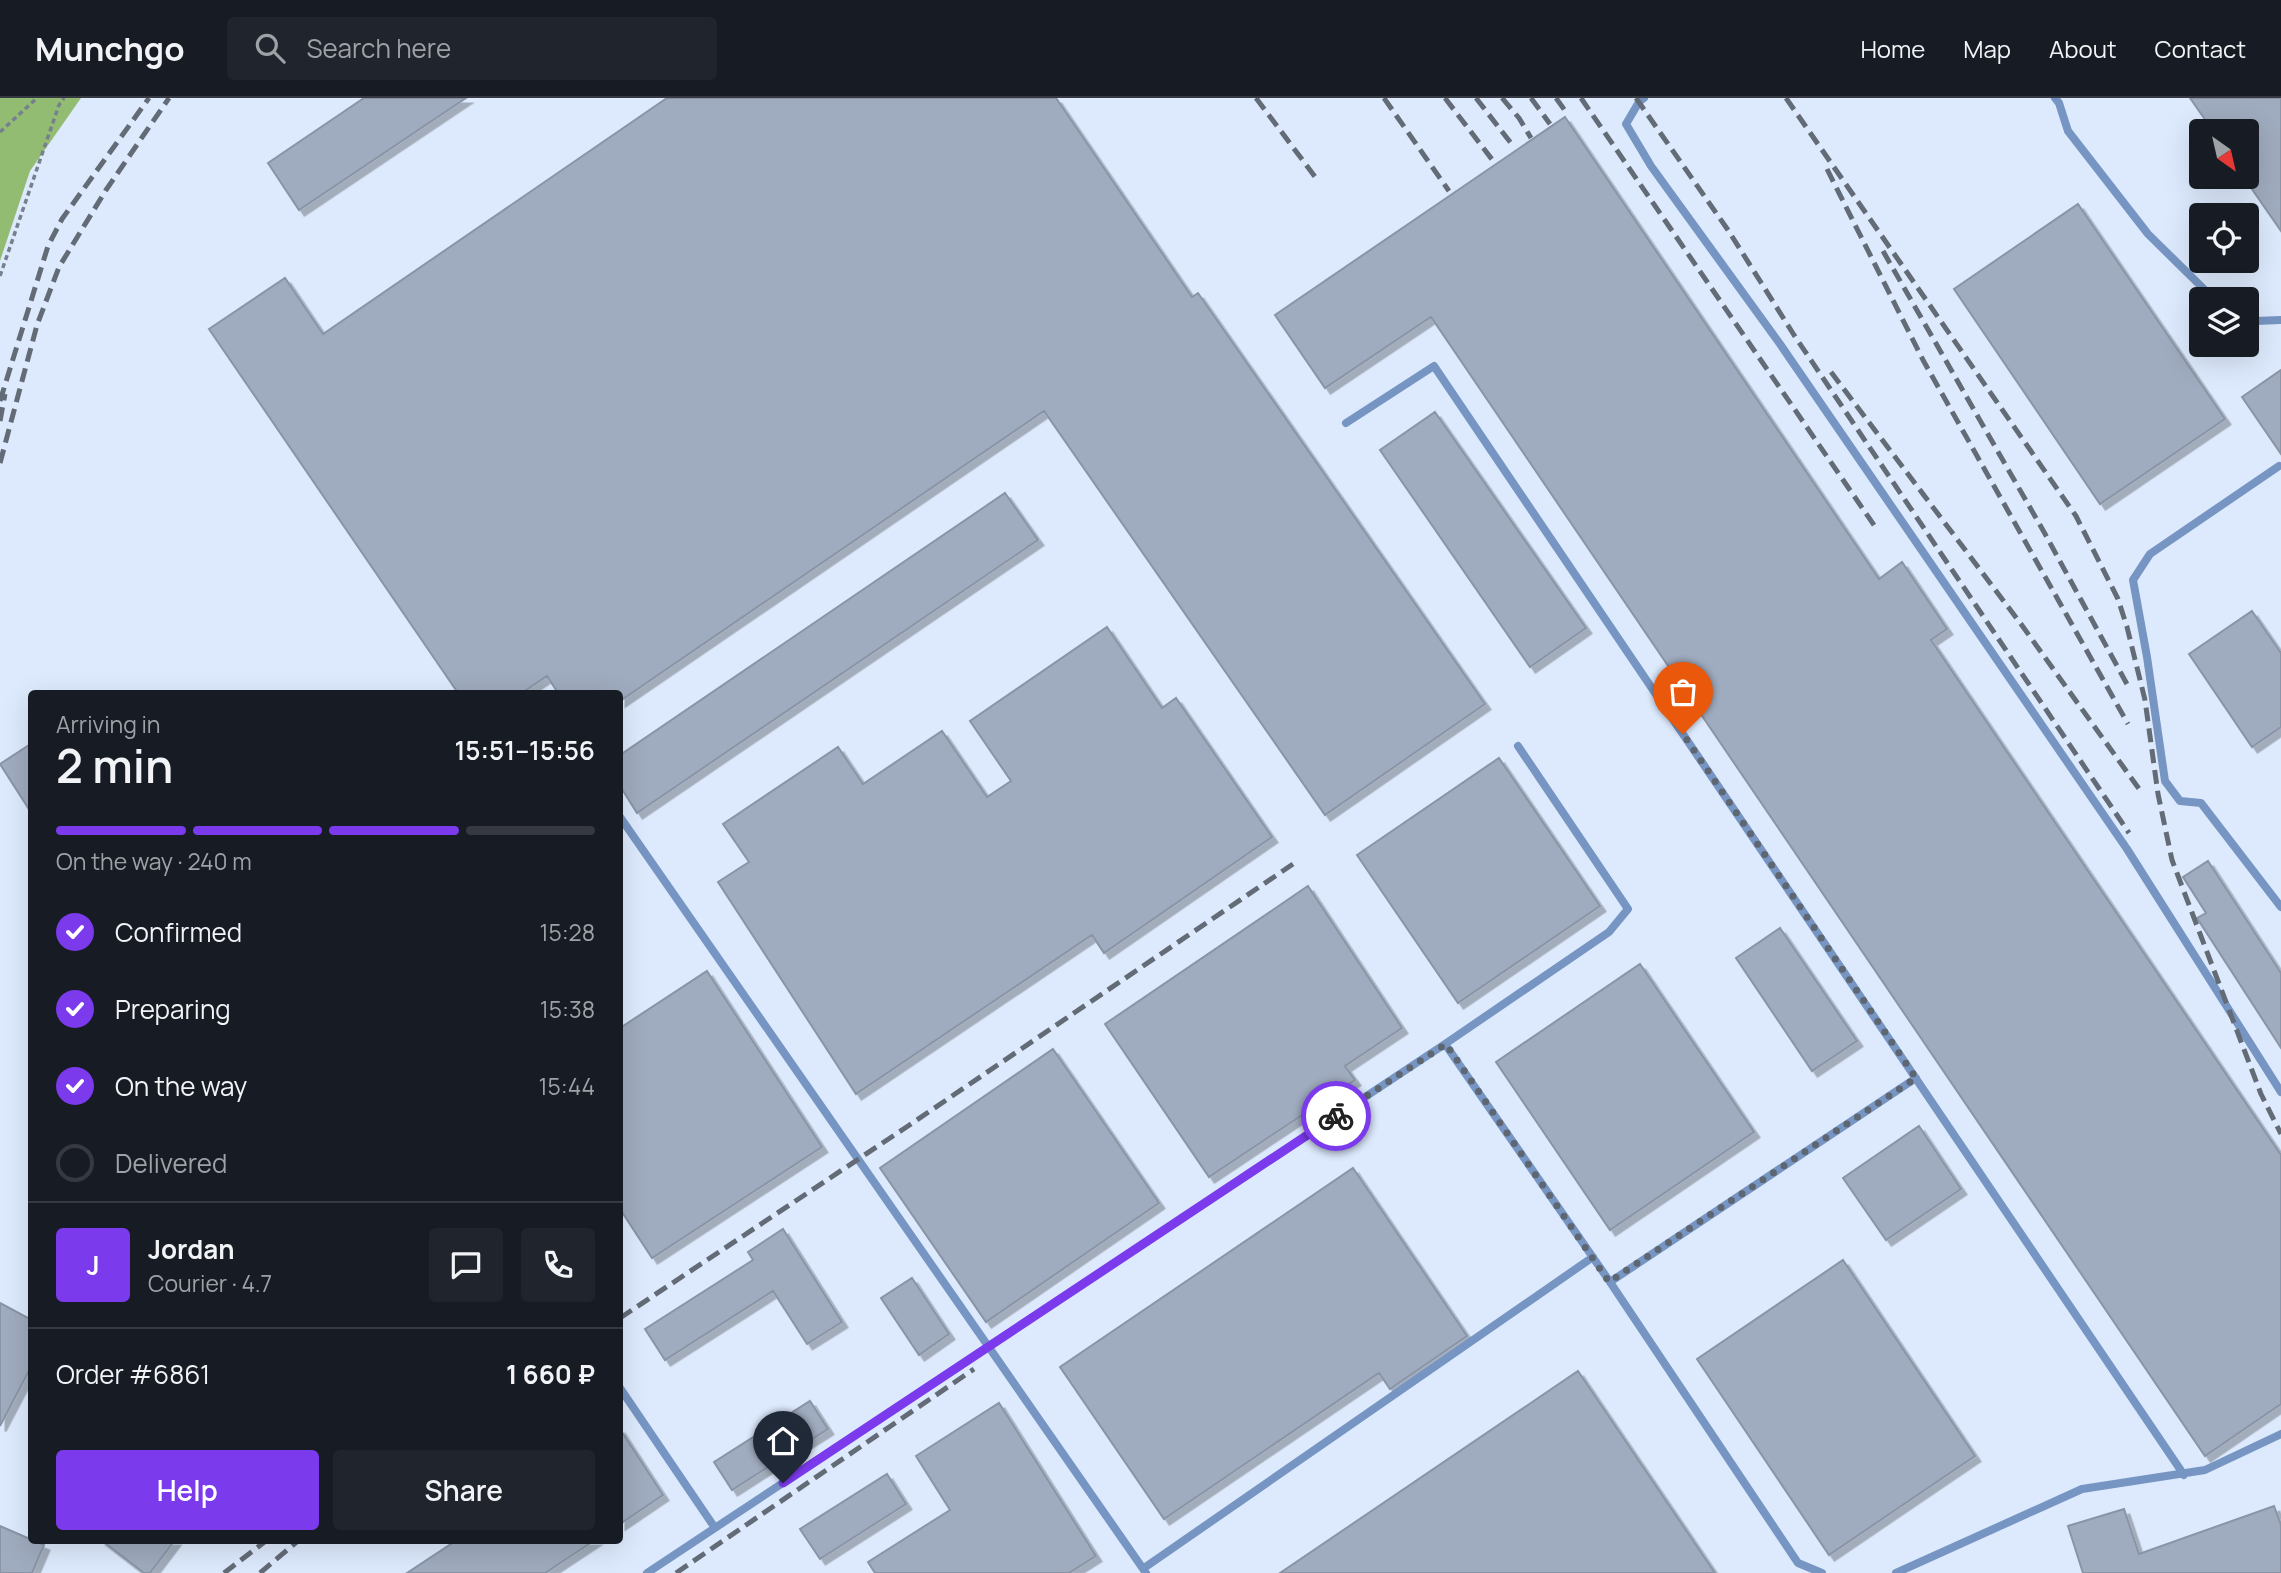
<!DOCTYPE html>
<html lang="en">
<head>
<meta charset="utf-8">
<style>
	body { margin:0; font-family:Manrope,sans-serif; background:#20242c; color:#f1f3f6; height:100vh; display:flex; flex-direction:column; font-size:26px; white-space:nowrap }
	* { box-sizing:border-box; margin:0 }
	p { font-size:23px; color:#9ea1a6 }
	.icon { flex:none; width:38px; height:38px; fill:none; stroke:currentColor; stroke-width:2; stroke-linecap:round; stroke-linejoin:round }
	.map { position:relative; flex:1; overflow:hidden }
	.details { position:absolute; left:28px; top:592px; width:595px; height:854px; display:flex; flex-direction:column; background:#171b24; border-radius:7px; box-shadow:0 7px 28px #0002 }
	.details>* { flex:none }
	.needle { width:46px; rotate:146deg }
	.tools { position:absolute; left:2189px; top:21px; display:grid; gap:14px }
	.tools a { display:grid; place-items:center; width:70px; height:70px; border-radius:7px; background:#171b24; box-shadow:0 7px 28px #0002; font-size:35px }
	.pin { position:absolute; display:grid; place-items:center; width:60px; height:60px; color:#fff; margin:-72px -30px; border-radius:50% 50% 50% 0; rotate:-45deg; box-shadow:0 0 7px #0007 }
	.pin .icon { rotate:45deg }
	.courier { position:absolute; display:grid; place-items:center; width:70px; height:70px; margin:-35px; border:5px solid #7c3aed; border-radius:50%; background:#fff; color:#222; box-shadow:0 2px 9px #0007 }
	.headline em { font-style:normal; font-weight:600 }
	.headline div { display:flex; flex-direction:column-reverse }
	.headline { display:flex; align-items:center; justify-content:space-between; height:119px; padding:0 28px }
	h1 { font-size:46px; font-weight:600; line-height:52px }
	.bar { display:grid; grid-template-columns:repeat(4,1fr); gap:10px 7px; align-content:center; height:84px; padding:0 28px }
	.bar i { height:9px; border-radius:5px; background:#363941 }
	.bar .active { background:#7c3aed }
	.bar p { grid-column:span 4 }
	.line { display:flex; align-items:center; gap:18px; padding:0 28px; border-top:2px solid #363941 }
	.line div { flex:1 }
	.round { display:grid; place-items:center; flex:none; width:74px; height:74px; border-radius:7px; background:#20242c }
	ol { padding:0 28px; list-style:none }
	li { display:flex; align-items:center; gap:21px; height:77px }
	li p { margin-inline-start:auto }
	li .icon { padding:7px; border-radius:50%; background:#7c3aed; color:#fff; stroke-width:4 }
	li:last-child { color:#9ea1a6 }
	li i { width:38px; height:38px; border:4px solid #363941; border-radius:50% }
	.primary-button { display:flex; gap:14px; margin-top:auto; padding:14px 28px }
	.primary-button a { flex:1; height:80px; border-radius:7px; background:#7c3aed; color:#fff; font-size:28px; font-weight:600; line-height:80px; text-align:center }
	.primary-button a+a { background:#20242c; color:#f1f3f6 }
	header { display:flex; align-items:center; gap:42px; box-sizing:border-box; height:98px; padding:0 35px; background:#171b24; border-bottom:2px solid #363941 }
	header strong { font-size:33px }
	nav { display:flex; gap:38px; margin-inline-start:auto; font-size:24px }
	.search { width:490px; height:63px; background:#20242c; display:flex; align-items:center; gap:18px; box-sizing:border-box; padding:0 24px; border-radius:7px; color:#9ea1a6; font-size:26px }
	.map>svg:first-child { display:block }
	.forest { fill:#93bc73 }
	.building { fill:#9fabbe; stroke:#8995a7; stroke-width:2; filter:url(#shadow) }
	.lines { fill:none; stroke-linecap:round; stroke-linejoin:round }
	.path { stroke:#77808d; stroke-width:3.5; stroke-dasharray:5 3.5; stroke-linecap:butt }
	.lane { stroke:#7695c2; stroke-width:8 }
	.rail { stroke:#636b77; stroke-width:5; stroke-dasharray:14 7; stroke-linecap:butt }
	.done { stroke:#5e6671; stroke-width:7; stroke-dasharray:0 12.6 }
	.route { stroke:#7c3aed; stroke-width:9 }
</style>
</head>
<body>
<header>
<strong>Munchgo</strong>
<div class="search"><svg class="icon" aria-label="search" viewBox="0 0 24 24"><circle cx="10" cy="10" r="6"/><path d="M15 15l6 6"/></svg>Search here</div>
<nav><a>Home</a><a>Map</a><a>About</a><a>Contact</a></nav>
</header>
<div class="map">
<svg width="2281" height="1475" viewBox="0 0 2281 1475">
	<defs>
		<filter id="shadow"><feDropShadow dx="5.5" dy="5.5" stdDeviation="0" flood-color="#0004"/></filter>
	</defs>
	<rect width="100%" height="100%" fill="#ddeafd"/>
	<path class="forest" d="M0,0h81l-51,73 -30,90z"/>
	<path class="building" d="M364,0h102l-167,112 -31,-47z
		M667,0h389l136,199 6,-4 287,411 -160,111 -281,-404 -424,290v-8h-62l-11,-17 -25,17h-64l-249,-364 76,-51 38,56z
		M2190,0h91v133l-34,-49v-51h-34z
		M1565,19l314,462 23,-17 45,67 -16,11 350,515v249l-76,52 -774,-1139 -106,71 -50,-73z
		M2078,106l147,215 -125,85 -146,-215z
		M2281,272v84l-39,-57z
		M1435,314l151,216 -56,39 -150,-217z
		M1005,395l33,47 -401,273 -17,-27v-31z
		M2252,513l29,42v74l-29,20 -63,-93z
		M1107,529l55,81 14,-10 96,139 -168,116 -12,-18 -236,159 -138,-212 31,-20 -26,-38 115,-77 25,37 79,-53 45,66 24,-16 -41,-60z
		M32,645v71l-32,-50z
		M1499,660l101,148 -142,97 -101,-148z
		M2208,763l73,112v75l-84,-130 9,-5 -23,-36z
		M1308,788l94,142 -57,38 10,14 -146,97 -104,-153z
		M1780,830l77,113 -45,30 -76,-113z
		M1640,866l114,168 -144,98 -114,-168z
		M707,873l115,176 -170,111 -32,-49v-181z
		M1053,951l106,154 -173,119 -106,-154z
		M1919,1028l42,63 -75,51 -43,-62z
		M1353,1070l114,168 -77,53 -11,-16 -215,146 -104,-152z
		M783,1131l59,93 -35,22 -34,-53 -108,69 -20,-31 108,-69 -5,-8z
		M1843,1162l132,196 -146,99 -132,-196z
		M912,1180l37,56 -30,21 -38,-57z
		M0,1205l32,17v45l-32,61z
		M1578,1273l137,202h-435z
		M810,1303l18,28 -96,61 -18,-28z
		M999,1305l97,153 -27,17h-194l-7,-11 82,-52 -34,-54z
		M620,1331l43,66 -43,29z
		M887,1376l19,30 -86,55 -20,-30z
		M2274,1408l7,19v48h-198l-15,-47 56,-17 15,45z
		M0,1428l44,19 -12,28h-32z
		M101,1442h74l-25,33h-6z
		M457,1442h138l-50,33h-138z"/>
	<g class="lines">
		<path class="path" d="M0,34l37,-34
			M0,178l59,-171 5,-7"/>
		<path class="lane" d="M1644,0l-5,4 -13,22 25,42 129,178 347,505 154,243
			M2055,0l4,5 9,28 80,103 66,65
			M2247,220l8,3 26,-1
			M1346,325l88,-57 750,1109
			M2279,368l-129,88 -17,26 14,77 18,124 15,20 21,2 80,104
			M620,719l526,756
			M1445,946l165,238 188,281 24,10
			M1610,1184l306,-204
			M620,1290l95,140
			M1144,1470l449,-311
			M647,1475l798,-529 164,-112 19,-23 -110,-163
			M1896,1475l186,-84 123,-19 76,-36"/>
		<path class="rail" d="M1256,0l63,84
			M1384,0l65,93
			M1445,0l49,64
			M1476,0l38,49
			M1502,0l17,20 12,20
			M1531,0l19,26
			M1556,0l10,14
			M1581,0l295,430
			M1636,0l92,132 66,105 335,498
			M1786,0l290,418 42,83 9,28 18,73 13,94 14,66 89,234 20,40
			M1827,71l96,191 205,364
			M1883,153l161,281 84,154
			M1831,274l190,252 121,169
			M0,303l48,-155 14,-27 87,-121
			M0,323l5,-27
			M0,365l37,-138 22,-58 47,-77 63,-92
			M620,1220l288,-192 385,-262
			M224,1475l43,-33
			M260,1475l39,-33
			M676,1475l298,-204"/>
	</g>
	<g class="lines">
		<path class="done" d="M1336,1018l110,-72 163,238 307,-204 -233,-344"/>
		<path class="route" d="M783,1385l553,-367"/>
	</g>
</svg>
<div class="tools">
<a><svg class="needle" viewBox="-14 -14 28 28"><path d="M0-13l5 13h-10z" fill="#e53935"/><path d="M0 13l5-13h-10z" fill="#9ea1a6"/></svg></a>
<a><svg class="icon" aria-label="locate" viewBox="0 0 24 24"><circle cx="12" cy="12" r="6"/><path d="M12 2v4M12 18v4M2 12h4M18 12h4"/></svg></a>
<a><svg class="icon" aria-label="layers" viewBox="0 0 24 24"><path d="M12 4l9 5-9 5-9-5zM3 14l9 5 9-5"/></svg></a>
</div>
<div class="pin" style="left:1683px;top:636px;background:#ea580c"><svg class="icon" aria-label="bag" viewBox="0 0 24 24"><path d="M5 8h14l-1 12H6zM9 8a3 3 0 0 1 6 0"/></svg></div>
<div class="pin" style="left:783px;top:1385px;background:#1f2937"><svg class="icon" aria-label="home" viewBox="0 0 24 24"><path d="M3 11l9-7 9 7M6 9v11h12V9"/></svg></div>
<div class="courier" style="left:1336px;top:1018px"><svg class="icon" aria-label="bike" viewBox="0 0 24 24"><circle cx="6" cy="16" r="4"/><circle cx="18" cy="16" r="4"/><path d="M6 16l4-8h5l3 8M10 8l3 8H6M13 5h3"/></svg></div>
<section class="details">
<div class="headline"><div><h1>2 min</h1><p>Arriving in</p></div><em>15:51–15:56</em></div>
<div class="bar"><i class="active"></i><i class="active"></i><i class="active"></i><i></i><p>On the way · 240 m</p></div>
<ol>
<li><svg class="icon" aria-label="check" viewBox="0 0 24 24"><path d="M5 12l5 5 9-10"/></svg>Confirmed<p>15:28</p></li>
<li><svg class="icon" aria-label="check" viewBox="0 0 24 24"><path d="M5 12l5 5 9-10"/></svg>Preparing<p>15:38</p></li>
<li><svg class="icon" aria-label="check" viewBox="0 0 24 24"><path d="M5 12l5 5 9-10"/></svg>On the way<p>15:44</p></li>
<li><i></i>Delivered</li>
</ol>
<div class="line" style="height:126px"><b class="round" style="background:#7c3aed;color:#fff">J</b><div><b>Jordan</b><p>Courier · 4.7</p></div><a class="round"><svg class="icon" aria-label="chat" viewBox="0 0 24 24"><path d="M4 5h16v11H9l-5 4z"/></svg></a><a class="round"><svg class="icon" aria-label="phone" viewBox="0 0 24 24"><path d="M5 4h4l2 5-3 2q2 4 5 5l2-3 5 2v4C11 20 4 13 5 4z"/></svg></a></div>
<div class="line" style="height:91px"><div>Order #6861</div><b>1 660 ₽</b></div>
<div class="primary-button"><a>Help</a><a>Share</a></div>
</section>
</div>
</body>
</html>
